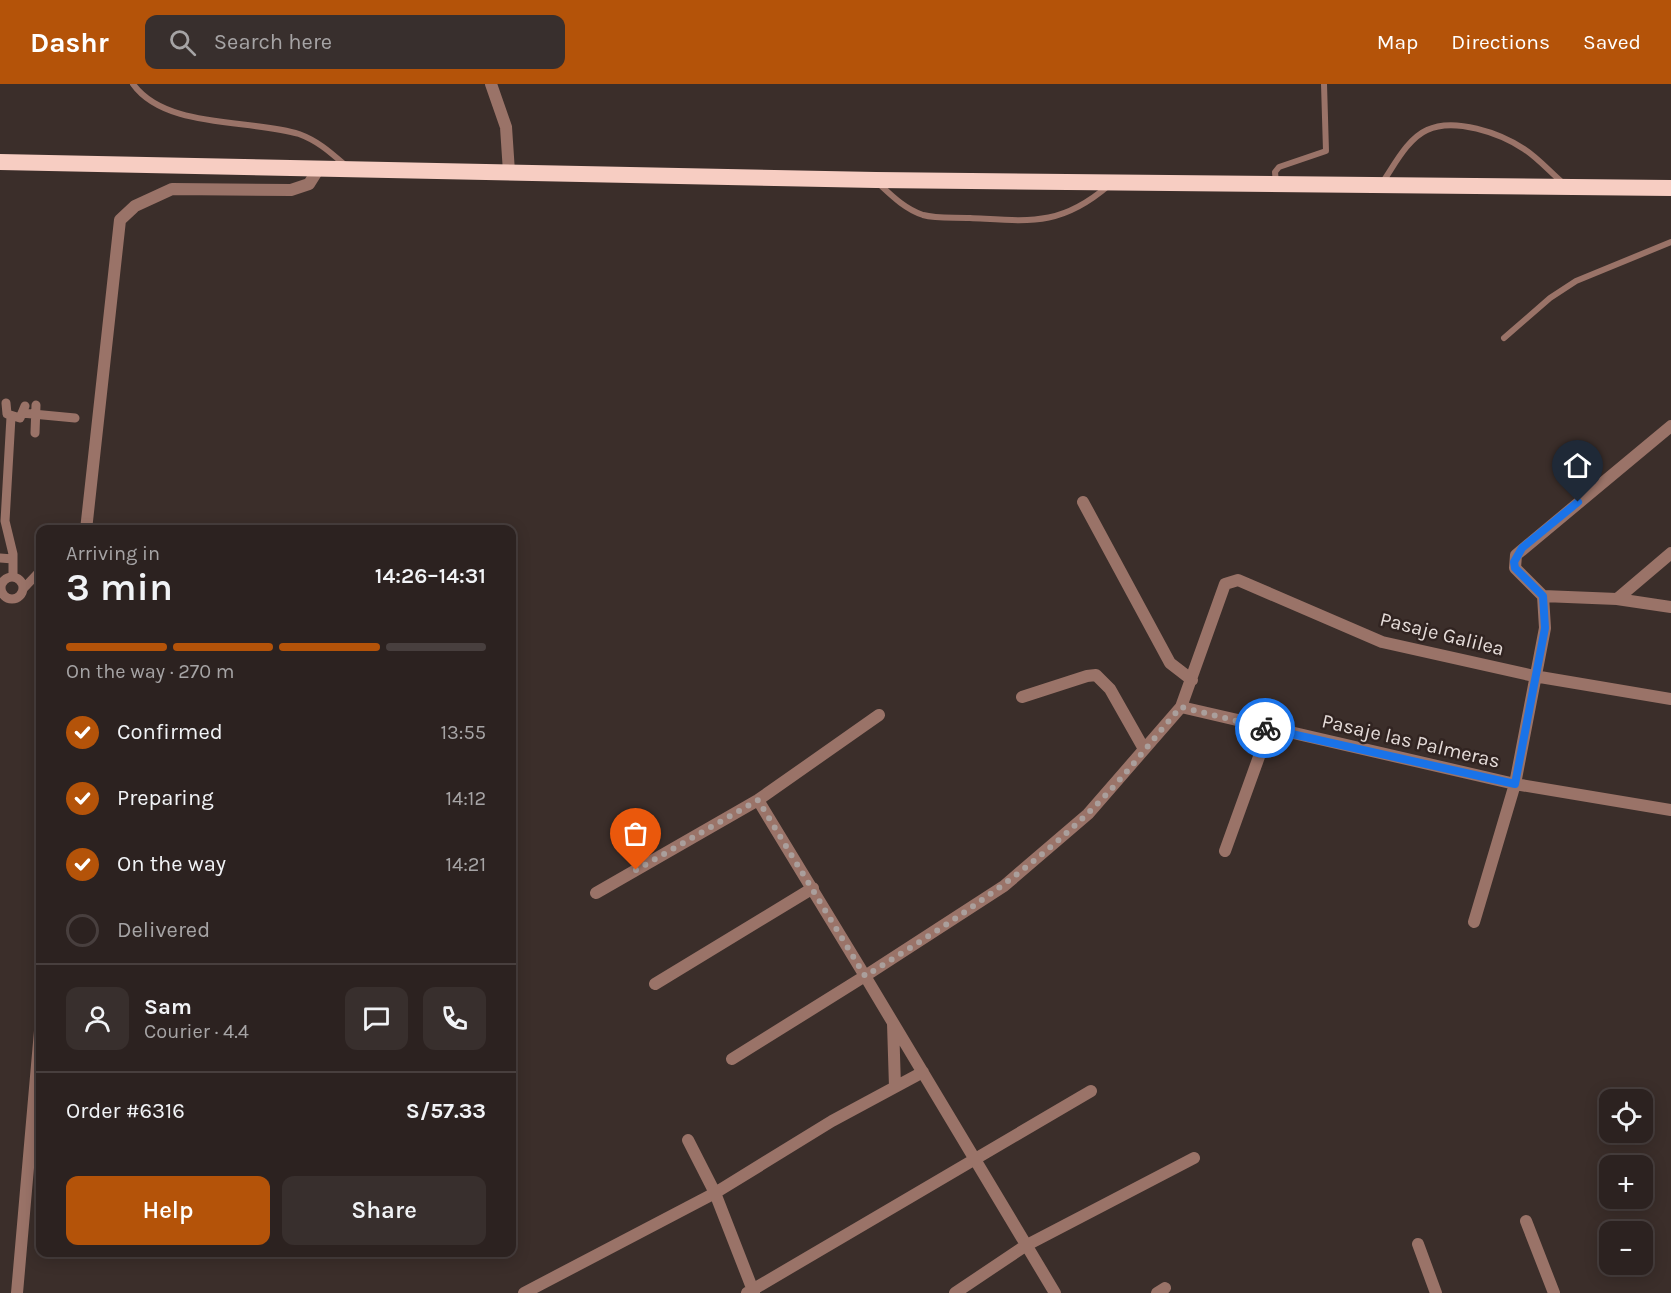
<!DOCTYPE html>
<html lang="en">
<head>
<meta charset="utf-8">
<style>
	body { margin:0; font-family:Karla,sans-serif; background:#382f2d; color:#f1f3f6; height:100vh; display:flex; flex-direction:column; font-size:22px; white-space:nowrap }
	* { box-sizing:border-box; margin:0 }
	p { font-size:20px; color:#a6a4a5 }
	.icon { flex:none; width:33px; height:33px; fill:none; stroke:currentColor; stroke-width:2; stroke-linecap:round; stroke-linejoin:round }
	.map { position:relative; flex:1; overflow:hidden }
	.sheet { position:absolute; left:36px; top:441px; width:480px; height:732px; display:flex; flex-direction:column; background:#2c2220; border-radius:12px; box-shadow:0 3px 15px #0003,0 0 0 2px #483f3e }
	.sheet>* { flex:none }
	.buttons { position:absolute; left:1599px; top:1005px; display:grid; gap:12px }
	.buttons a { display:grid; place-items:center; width:54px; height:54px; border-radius:12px; background:#2c2220; box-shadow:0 3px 15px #0003,0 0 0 2px #483f3e; font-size:30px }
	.pin { position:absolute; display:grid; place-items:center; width:51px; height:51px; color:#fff; margin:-62px -26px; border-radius:50% 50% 50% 0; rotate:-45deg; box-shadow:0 0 6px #0007 }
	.pin .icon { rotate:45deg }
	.courier { position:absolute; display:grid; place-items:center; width:60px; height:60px; margin:-30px; border:4px solid #1a73e8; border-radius:50%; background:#fff; color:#222; box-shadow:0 2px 8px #0007 }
	.headline em { font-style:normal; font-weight:600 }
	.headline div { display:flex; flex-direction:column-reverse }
	.headline { display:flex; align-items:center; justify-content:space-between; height:102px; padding:0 30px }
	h1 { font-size:39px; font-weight:600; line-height:45px }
	.bar { display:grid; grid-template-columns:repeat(4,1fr); gap:9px 6px; align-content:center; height:72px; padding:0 30px }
	.bar i { height:8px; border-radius:4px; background:#483f3e }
	.bar .selected { background:#b45309 }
	.bar p { grid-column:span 4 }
	.line { display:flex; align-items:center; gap:15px; padding:0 30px; border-top:2px solid #483f3e }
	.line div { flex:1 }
	.round { display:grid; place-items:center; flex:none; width:63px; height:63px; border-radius:12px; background:#382f2d }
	ol { padding:0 30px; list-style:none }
	li { display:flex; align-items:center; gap:18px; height:66px }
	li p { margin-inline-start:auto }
	li .icon { padding:6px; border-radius:50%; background:#b45309; color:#fff; stroke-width:4 }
	li:last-child { color:#a6a4a5 }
	li i { width:33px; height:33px; border:3px solid #483f3e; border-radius:50% }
	.button { display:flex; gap:12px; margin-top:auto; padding:12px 30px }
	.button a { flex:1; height:69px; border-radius:12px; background:#b45309; color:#fff; font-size:24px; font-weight:600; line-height:69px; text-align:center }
	.button a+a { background:#382f2d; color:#f1f3f6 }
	header { display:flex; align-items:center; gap:36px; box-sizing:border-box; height:84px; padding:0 30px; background:#b45309; color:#fff }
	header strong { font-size:28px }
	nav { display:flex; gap:33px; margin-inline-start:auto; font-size:21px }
	.search { width:420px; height:54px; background:#382f2d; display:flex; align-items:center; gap:15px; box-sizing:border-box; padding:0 21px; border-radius:12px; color:#a6a4a5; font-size:22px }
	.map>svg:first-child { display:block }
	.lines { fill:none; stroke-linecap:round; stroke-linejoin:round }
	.service { stroke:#9a7368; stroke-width:6 }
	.pedestrian { stroke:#9a7368; stroke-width:9 }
	.minor { stroke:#9a7368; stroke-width:12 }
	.trunk { stroke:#f7cdc2; stroke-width:16 }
	.done { stroke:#aa9f9c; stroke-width:6; stroke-dasharray:0 10.8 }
	.route { stroke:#1a73e8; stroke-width:8 }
	.labels { text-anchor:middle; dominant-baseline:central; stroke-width:5; stroke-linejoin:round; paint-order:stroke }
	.street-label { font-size:20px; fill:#e5dcd9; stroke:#312421 }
</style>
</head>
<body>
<header>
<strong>Dashr</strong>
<div class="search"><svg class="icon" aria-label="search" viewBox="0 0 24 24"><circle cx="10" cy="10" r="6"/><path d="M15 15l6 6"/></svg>Search here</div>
<nav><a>Map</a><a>Directions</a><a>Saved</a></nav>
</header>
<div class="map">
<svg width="1671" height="1209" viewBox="0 0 1671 1209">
	<rect width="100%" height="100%" fill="#3b2e2a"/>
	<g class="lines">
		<path class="service" d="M133,0c32,45 117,35 166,50 19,7 31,18 46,31
			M878,99c14,13 27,26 45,32 14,4 32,2 47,3 59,3 90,9 138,-32
			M1276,99l-1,-11 4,-5 47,-16 -2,-67
			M1382,99c12,-17 25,-44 45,-53 27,-13 73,3 97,19 14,9 26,23 39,34
			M1504,254l46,-40 26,-17 95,-39"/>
		<path class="pedestrian" d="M6,319l1,11 13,4 5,-12
			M22,329l53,5
			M11,333l-6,104 8,33v23
			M35,349l1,-28
			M0,474l13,1
			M1 504a11 11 0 1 1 22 0a11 11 0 1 1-22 0Z
			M23,505l17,-18"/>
		<path class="minor" d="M491,0l15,43 3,45
			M1083,418l87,161 22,17
			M86,446l34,-310 15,-14 37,-17 119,1 18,-6 10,-16
			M1543,512l74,3 54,8
			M1617,515l54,-46
			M1022,613l65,-21 9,-1 14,14 34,60
			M1181,623l334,77 156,26
			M1225,767l44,-122
			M596,809l162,-93 121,-85
			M1474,838l41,-138 30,-156 -2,-32 -28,-28 1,-13 155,-129
			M655,900l158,-96
			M893,939l2,64
			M732,975l133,-83 -107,-176
			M688,1056l27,53 39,100
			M1526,1137l28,72
			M1418,1160l18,49
			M17,1209l23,-262
			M524,1209l191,-100 117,-72 91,-49
			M747,1209l344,-202
			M955,1209l70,-47 169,-88
			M1055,1209l-190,-317 139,-90 84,-72 93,-107 44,-123 13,-4 144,62 152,34 137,23
			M1157,1209l8,-5"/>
		<path class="trunk" d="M0,78l876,18 795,8"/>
	</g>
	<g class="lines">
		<path class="done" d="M636,786l122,-70 107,176c78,-48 156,-98 222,-162 34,-32 63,-72 94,-107l84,21"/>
		<path class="route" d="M1265,644l250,56 30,-156 -2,-32 -28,-28 -1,-6 8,-14 56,-46"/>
	</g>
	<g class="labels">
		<g class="street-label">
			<text transform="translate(1442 550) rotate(14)">Pasaje Galilea</text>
			<text transform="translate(1411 657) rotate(13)">Pasaje las Palmeras</text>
		</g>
	</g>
</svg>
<div class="buttons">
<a><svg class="icon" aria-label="locate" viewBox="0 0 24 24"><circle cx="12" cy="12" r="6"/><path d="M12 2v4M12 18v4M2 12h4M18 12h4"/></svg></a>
<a>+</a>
<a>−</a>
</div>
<div class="pin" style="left:636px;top:786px;background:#ea580c"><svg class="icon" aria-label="bag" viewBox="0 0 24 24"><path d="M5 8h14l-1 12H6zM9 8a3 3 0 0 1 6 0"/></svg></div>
<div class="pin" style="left:1578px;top:418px;background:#1f2937"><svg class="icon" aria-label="home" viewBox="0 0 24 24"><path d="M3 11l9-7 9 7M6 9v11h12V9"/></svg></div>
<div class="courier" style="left:1265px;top:644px"><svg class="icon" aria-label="bike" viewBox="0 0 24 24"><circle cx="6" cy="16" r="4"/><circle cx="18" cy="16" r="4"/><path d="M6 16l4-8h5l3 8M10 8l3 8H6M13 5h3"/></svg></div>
<section class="sheet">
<div class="headline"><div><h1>3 min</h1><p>Arriving in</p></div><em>14:26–14:31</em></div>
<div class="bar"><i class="selected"></i><i class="selected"></i><i class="selected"></i><i></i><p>On the way · 270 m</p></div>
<ol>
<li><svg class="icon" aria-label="check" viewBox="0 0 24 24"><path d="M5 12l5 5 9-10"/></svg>Confirmed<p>13:55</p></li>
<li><svg class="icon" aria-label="check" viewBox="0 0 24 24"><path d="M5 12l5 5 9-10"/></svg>Preparing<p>14:12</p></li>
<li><svg class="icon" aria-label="check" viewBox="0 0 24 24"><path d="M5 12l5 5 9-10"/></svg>On the way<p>14:21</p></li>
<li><i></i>Delivered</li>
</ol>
<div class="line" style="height:108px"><a class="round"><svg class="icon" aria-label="person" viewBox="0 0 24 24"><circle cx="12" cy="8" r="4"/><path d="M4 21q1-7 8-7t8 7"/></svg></a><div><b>Sam</b><p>Courier · 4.4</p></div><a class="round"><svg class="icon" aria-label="chat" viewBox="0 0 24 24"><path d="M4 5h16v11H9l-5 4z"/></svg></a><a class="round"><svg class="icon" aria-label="phone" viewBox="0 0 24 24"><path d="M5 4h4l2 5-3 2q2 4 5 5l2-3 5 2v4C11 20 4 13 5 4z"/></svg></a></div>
<div class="line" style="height:78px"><div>Order #6316</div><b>S/57.33</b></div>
<div class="button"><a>Help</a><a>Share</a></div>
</section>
</div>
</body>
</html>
